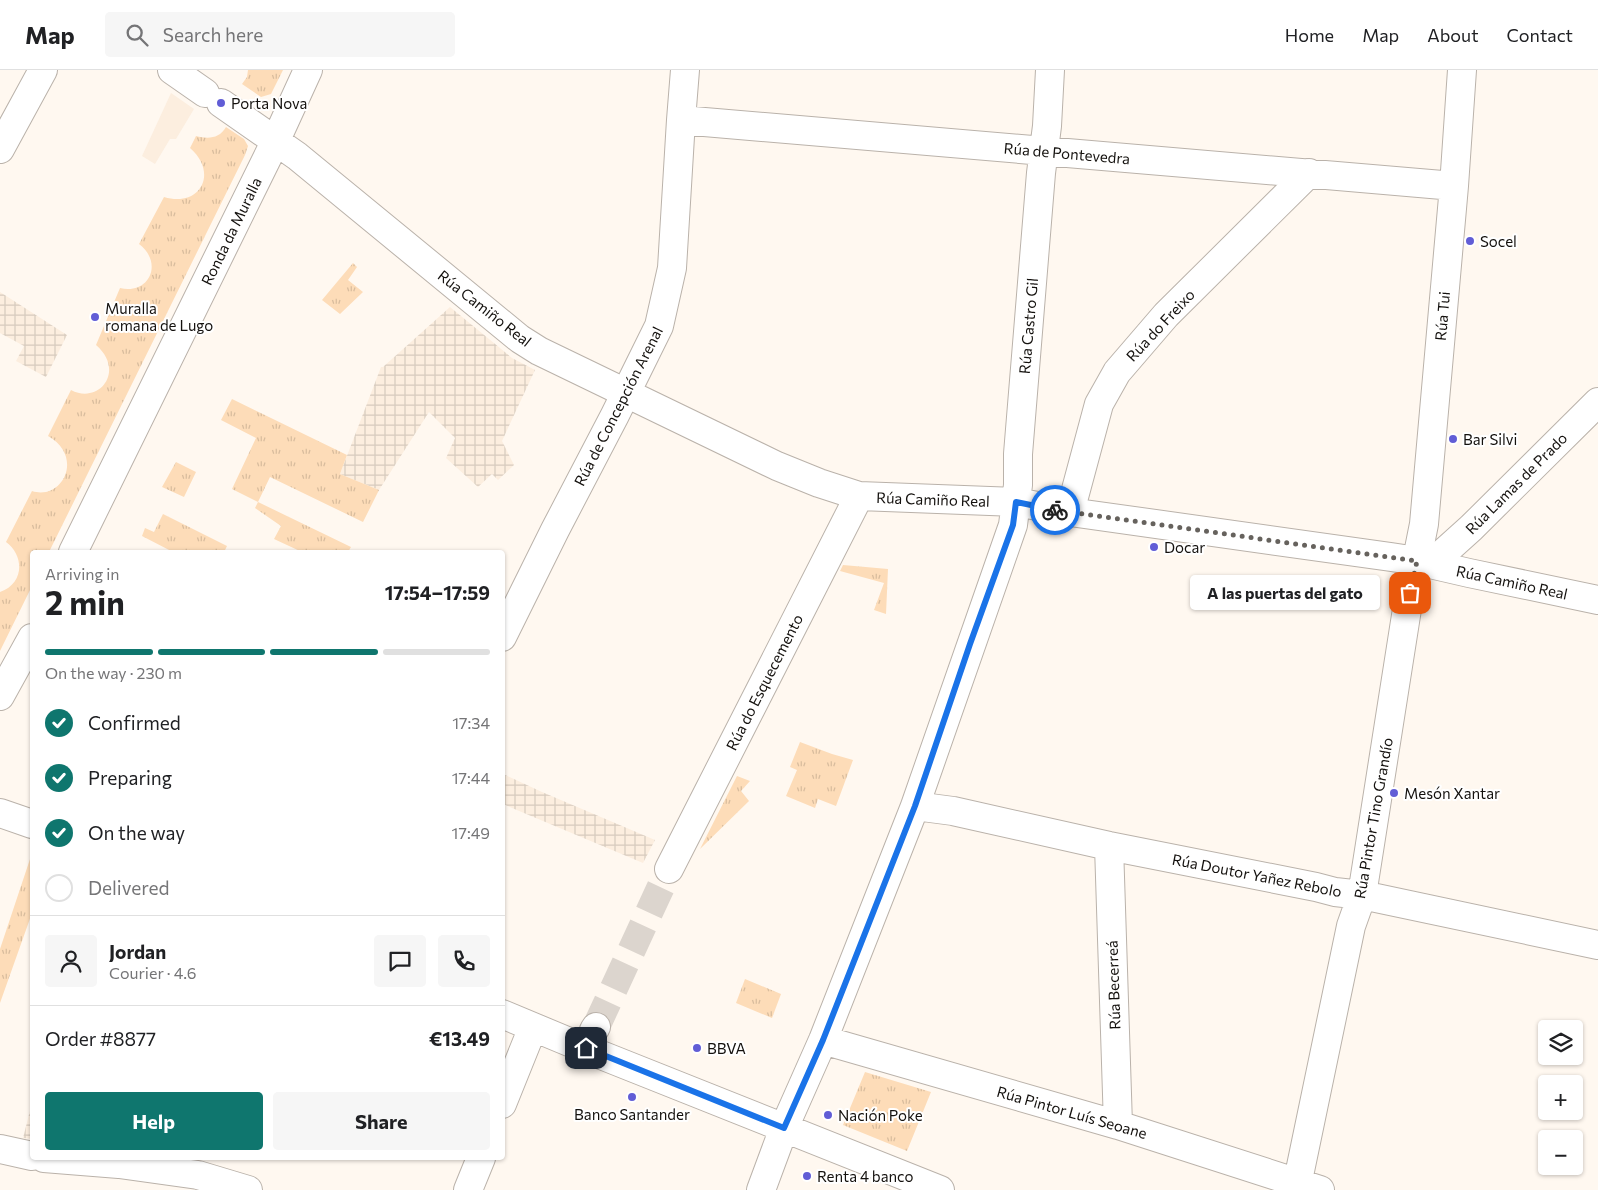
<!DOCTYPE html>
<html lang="en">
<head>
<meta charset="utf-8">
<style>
	body { margin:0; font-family:Commissioner,sans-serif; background:#f6f6f6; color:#202124; height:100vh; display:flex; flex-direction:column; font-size:19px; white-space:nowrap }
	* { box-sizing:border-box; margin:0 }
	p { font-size:16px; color:#757577 }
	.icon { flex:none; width:28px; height:28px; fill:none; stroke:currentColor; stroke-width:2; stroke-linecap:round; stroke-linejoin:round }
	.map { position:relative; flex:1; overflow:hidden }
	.sheet { position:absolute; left:30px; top:480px; width:475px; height:610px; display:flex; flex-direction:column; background:#fff; border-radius:5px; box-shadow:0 1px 4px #0004 }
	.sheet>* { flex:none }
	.controls { position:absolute; left:1538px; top:950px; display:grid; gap:10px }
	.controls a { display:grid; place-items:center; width:45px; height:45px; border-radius:5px; background:#fff; box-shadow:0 1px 4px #0004; font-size:25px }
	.pin { position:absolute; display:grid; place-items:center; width:42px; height:42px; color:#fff; margin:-21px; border-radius:10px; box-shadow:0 2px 8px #0006 }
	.courier { position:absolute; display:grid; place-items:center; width:50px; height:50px; margin:-25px; border:4px solid #1a73e8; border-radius:50%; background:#fff; color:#222; box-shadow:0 1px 6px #0007 }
	.bubble { position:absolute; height:35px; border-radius:5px; background:#fff; box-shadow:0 1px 4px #0004; font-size:16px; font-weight:700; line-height:35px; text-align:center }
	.summary em { font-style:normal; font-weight:700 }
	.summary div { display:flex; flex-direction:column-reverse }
	.summary { display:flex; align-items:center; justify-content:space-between; height:85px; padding:0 15px }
	h1 { font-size:32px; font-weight:700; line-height:38px }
	.bar { display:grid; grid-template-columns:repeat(4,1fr); gap:8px 5px; align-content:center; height:60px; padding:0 15px }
	.bar i { height:6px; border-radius:4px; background:#e0e0e0 }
	.bar .on { background:#0f766e }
	.bar p { grid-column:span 4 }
	.line { display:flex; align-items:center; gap:12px; padding:0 15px; border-top:1px solid #e0e0e0 }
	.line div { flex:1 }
	.round { display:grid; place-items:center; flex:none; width:52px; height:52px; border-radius:5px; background:#f6f6f6 }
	ol { padding:0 15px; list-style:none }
	li { display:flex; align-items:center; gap:15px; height:55px }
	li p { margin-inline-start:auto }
	li .icon { padding:5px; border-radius:50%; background:#0f766e; color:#fff; stroke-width:4 }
	li:last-child { color:#757577 }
	li i { width:28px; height:28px; border:2px solid #e0e0e0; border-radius:50% }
	.cta { display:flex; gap:10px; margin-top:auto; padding:10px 15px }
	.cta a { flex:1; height:58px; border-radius:5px; background:#0f766e; color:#fff; font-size:20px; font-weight:700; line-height:58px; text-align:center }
	.cta a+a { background:#f6f6f6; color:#202124 }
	header { display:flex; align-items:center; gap:30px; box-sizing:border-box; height:70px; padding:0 25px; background:#fff; border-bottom:1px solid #e0e0e0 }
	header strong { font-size:24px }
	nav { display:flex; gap:28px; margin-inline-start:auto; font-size:18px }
	.search { width:350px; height:45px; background:#f6f6f6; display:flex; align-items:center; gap:12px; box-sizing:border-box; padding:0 18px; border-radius:5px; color:#757577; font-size:19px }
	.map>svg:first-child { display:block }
	.built { fill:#fceedf }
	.industrial { fill:url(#industrial-grid) }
	.grass { fill:url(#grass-tufts) }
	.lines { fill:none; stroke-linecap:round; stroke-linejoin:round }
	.minor-tunnel { stroke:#dcd5ce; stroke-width:28; stroke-dasharray:28 14; stroke-linecap:butt }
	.minor-casing { stroke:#bab2aa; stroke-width:30 }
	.minor { stroke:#fff; stroke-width:28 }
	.done { stroke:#66625d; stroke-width:5; stroke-dasharray:0 9 }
	.route { stroke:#1a73e8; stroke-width:6 }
	.poi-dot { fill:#615dd6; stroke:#fff; stroke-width:2 }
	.labels { text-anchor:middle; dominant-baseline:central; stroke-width:4; stroke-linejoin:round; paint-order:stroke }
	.poi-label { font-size:15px; fill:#14110e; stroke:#fff; text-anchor:start }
	.street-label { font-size:15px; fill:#14110e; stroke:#fff }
</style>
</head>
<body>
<header>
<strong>Map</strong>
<div class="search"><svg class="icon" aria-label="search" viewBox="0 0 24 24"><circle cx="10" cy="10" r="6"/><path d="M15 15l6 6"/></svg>Search here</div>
<nav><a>Home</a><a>Map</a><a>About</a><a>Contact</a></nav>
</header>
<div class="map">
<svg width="1598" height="1120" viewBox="0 0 1598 1120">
	<defs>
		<pattern id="industrial-grid" width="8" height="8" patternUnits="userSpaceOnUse" patternTransform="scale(1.25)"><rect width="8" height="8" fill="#fceedf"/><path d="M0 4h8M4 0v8" fill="none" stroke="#d7cbbe"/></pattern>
		<pattern id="grass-tufts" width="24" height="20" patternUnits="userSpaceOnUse" patternTransform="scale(1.25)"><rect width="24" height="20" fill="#fddcb8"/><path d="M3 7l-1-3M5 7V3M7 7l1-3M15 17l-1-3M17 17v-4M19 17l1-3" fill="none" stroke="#d8bc9d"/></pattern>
	</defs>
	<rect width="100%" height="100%" fill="#fff8f0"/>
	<path class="built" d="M171,23l23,16 -18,30h-6l-15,25 -13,-8z"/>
	<path class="industrial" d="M0,222l67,43 -21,42 -30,-16 8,-15 -24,-13z
		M450,237l62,51 23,12 -33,71 12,24 -16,15 -6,-6 -14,13 -32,-29 9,-20 -26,-26 -50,78 -39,-16 41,-107h2z
		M503,704l39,18 113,48 -12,23 -131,-55 -9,-4z
		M32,1033v36l-9,-1z"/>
	<path class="grass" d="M248,0h35l-12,24 -10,3 -19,-13 5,-7z
		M226,57l18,12 4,7 -3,9 -196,397h-17v34l-32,65v-59c24,-8 25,-36 6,-50l26,-51c30,10 53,-34 16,-55l23,-46c28,15 55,-19 25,-45l24,-57c29,7 44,-25 19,-44l25,-47c36,11 55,-24 26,-49l6,-12c12,3 23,3 30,-9z
		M353,193l4,4 -9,13 15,12 -23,22 -18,-14z
		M232,329l115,56 -7,19 39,16 -16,32 -93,-45 -12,25 93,45 -3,5h-46l-28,-13 7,-13 -26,-18 3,-6 -26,-13 24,-51 -35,-18z
		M176,392l20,10 -12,25 -22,-10z
		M163,444l64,32 -3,6h-51l-31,-16 3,-8 9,4z
		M843,495l45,4 -2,45 -12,-4 10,-27 -44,-12z
		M800,672l32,12 21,6 -17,46 -18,-7 -3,9 -29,-12 11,-26 -7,-3z
		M737,706l13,5 -9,10 8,10 -49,48z
		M31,786h1v57l-32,90v-54z
		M745,909l36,15 -9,24 -36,-15z
		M865,1002l66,20 -24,59 -64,-26z"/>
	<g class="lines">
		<path class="minor-tunnel" d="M596,957l69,-149"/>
		<g class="minor-casing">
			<path id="minor" d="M172,0l33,23
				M221,33l76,53 223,183 19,12 238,115 42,17 40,13 157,6 54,10 321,45 26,4 52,12 129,27
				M681,50l773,66
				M0,79l43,-79
				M1070,442l29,-108 18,-32 49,-57 143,-142
				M73,482l203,-412 32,-70
				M1438,495l3,-10 30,-27 127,-126
				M502,567l53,-107 60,-115 44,-89 13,-58 9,-148 4,-50
				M0,626l32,-58
				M915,736l38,5 156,35 207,41 19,5 27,3 236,50
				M0,743l32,11
				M1109,776l9,279
				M669,799l190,-373
				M502,944l84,35 354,141
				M594,960l2,-3
				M823,970l295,85 202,65
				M502,1034l31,-77
				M0,1079l32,7
				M44,1088l75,6 79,11 50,15
				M468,1120l13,-32
				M761,1120l23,-62 39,-88 92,-234 98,-281 5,-40v-31l23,-281 6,-47 3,-56
				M1296,1120l55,-264 11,-31 45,-286 17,-85 30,-338 8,-116"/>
		</g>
		<use href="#minor" class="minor"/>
	</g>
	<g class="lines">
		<path class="done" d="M1055,440l362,51 -7,32"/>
		<path class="route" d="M586,978l198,80 39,-88 92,-234 55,-162 43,-119 3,-23 39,8"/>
	</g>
	<g class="poi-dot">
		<circle cx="221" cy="33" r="5"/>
		<circle cx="1470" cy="171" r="5"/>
		<circle cx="95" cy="247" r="5"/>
		<circle cx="1453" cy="369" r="5"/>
		<circle cx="1154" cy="477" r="5"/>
		<circle cx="1394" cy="723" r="5"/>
		<circle cx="697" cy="978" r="5"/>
		<circle cx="632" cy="1027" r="5"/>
		<circle cx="828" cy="1045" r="5"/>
		<circle cx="807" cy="1106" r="5"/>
	</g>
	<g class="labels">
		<g class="poi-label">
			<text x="231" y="33">Porta Nova</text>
			<text x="1480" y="171">Socel</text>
			<text x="105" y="238">Muralla<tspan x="105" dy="17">romana de Lugo</tspan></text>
			<text x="1463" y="369">Bar Silvi</text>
			<text x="1164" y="477">Docar</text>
			<text x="1404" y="723">Mesón Xantar</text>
			<text x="707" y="978">BBVA</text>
			<text x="632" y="1044" text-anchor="middle">Banco Santander</text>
			<text x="838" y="1045">Nación Poke</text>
			<text x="817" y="1106">Renta 4 banco</text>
		</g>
		<g class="street-label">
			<text transform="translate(1067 83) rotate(5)">Rúa de Pontevedra</text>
			<text transform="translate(231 161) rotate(-64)">Ronda da Muralla</text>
			<text transform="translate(485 238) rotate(38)">Rúa Camiño Real</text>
			<text transform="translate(1442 246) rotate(-85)">Rúa Tui</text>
			<text transform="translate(1160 255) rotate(-47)">Rúa do Freixo</text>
			<text transform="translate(1028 256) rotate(-85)">Rúa Castro Gil</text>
			<text transform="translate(618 336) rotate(-63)">Rúa de Concepción Arenal</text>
			<text transform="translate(1516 413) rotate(-45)">Rúa Lamas de Prado</text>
			<text transform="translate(933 429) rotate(2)">Rúa Camiño Real</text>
			<text transform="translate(1512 512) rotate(12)">Rúa Camiño Real</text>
			<text transform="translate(764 612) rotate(-63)">Rúa do Esquecemento</text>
			<text transform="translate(1373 748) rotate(-80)">Rúa Pintor Tino Grandío</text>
			<text transform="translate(1257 805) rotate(11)">Rúa Doutor Yañez Rebolo</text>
			<text transform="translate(1113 915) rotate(-92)">Rúa Becerreá</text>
			<text transform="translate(1072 1042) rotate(16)">Rúa Pintor Luís Seoane</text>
		</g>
	</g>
</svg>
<div class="controls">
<a><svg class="icon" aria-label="layers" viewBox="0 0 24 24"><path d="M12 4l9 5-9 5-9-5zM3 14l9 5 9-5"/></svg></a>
<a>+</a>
<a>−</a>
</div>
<div class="pin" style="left:1410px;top:523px;background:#ea580c"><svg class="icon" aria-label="bag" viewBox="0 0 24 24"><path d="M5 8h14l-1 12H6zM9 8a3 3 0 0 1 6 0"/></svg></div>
<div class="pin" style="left:586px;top:978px;background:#1f2937"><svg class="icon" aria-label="home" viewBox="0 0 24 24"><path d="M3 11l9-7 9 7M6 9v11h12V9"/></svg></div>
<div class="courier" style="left:1055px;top:440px"><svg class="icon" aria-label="bike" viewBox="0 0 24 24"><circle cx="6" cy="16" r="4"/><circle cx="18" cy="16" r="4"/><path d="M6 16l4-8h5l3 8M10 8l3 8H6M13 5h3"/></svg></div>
<div class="bubble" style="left:1190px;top:505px;width:190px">A las puertas del gato</div>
<section class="sheet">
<div class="summary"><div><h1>2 min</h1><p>Arriving in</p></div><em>17:54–17:59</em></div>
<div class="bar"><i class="on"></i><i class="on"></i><i class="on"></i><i></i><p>On the way · 230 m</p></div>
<ol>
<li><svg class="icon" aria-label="check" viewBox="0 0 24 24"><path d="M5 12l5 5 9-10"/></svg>Confirmed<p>17:34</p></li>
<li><svg class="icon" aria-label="check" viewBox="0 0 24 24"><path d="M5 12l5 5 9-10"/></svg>Preparing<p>17:44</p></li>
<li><svg class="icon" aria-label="check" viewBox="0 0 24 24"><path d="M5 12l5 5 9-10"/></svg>On the way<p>17:49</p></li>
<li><i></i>Delivered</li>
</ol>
<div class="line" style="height:90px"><a class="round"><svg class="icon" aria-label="person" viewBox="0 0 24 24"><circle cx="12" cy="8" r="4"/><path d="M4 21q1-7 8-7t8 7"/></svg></a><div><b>Jordan</b><p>Courier · 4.6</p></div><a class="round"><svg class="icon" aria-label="chat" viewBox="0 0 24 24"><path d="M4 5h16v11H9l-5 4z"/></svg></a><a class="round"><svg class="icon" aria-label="phone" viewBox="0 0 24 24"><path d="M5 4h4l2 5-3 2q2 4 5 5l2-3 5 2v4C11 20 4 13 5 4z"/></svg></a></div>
<div class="line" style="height:65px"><div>Order #8877</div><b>€13.49</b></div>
<div class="cta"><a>Help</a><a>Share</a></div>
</section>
</div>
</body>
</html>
